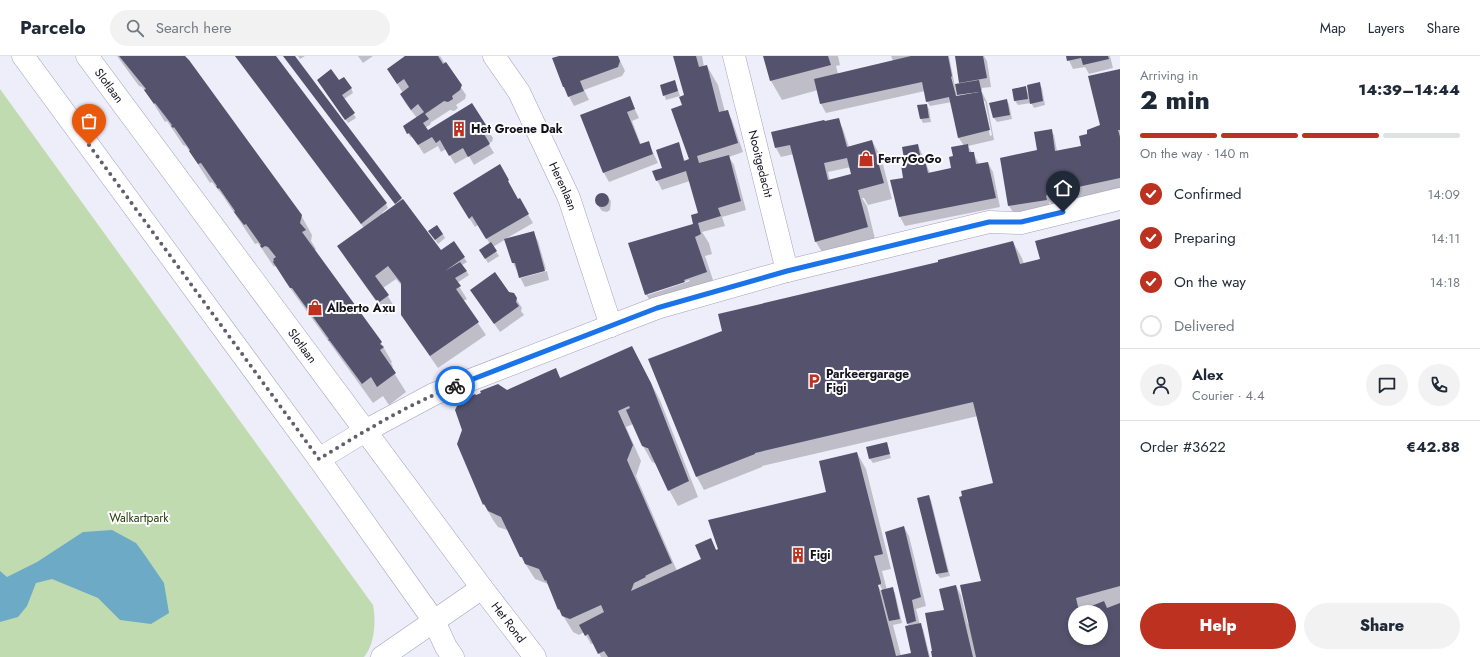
<!DOCTYPE html>
<html lang="en">
<head>
<meta charset="utf-8">
<style>
	body { margin:0; font-family:Jost,sans-serif; background:#f2f2f3; color:#1f2937; height:100vh; display:flex; flex-direction:column; font-size:15px; white-space:nowrap }
	* { box-sizing:border-box; margin:0 }
	p { font-size:13px; color:#747a83 }
	.icon { flex:none; width:22px; height:22px; fill:none; stroke:currentColor; stroke-width:2; stroke-linecap:round; stroke-linejoin:round }
	.map { position:relative; flex:1; overflow:hidden }
	.details { display:flex; flex-direction:column; background:#fff; width:360px }
	.details>* { flex:none }
	.fabs { position:absolute; left:1068px; top:549px; display:grid; gap:8px }
	.fabs a { display:grid; place-items:center; width:40px; height:40px; border-radius:50%; background:#fff; box-shadow:0 2px 6px #0003; font-size:20px }
	.pin { position:absolute; display:grid; place-items:center; width:34px; height:34px; color:#fff; margin:-41px -17px; border-radius:50% 50% 50% 0; rotate:-45deg; box-shadow:0 0 4px #0007 }
	.pin .icon { rotate:45deg }
	.courier { position:absolute; display:grid; place-items:center; width:40px; height:40px; margin:-20px; border:3px solid #1a73e8; border-radius:50%; background:#fff; color:#222; box-shadow:0 1px 5px #0007 }
	.headline em { font-style:normal; font-weight:800 }
	.headline div { display:flex; flex-direction:column-reverse }
	.headline { display:flex; align-items:center; justify-content:space-between; height:68px; padding:0 20px }
	h1 { font-size:26px; font-weight:800; line-height:30px }
	.bar { display:grid; grid-template-columns:repeat(4,1fr); gap:6px 4px; align-content:center; height:48px; padding:0 20px }
	.bar i { height:5px; border-radius:3px; background:#e0e1e3 }
	.bar .current { background:#bd3120 }
	.bar p { grid-column:span 4 }
	.line { display:flex; align-items:center; gap:10px; padding:0 20px; border-top:1px solid #e0e1e3 }
	.line div { flex:1 }
	.round { display:grid; place-items:center; flex:none; width:42px; height:42px; border-radius:21px; background:#f2f2f3 }
	ol { padding:0 20px; list-style:none }
	li { display:flex; align-items:center; gap:12px; height:44px }
	li p { margin-inline-start:auto }
	li .icon { padding:4px; border-radius:50%; background:#bd3120; color:#fff; stroke-width:4 }
	li:last-child { color:#747a83 }
	li i { width:22px; height:22px; border:2px solid #e0e1e3; border-radius:50% }
	.action { display:flex; gap:8px; margin-top:auto; padding:8px 20px }
	.action a { flex:1; height:46px; border-radius:24px; background:#bd3120; color:#fff; font-size:16px; font-weight:800; line-height:46px; text-align:center }
	.action a+a { background:#f2f2f3; color:#1f2937 }
	header { display:flex; align-items:center; gap:24px; box-sizing:border-box; height:56px; padding:0 20px; background:#fff; border-bottom:1px solid #e0e1e3 }
	header strong { font-size:19px }
	nav { display:flex; gap:22px; margin-inline-start:auto; font-size:14px }
	.search { width:280px; height:36px; background:#f2f2f3; display:flex; align-items:center; gap:10px; box-sizing:border-box; padding:0 14px; border-radius:22px; color:#747a83; font-size:15px }
	main { display:flex; flex:1; min-height:0 }
	.map>svg:first-child { display:block }
	.green { fill:#c1dbb0 }
	.water { fill:#6caac6 }
	.shadow { fill:#0003; fill-rule:evenodd }
	.building { fill:#55526d; fill-rule:evenodd }
	.lines { fill:none; stroke-linecap:round; stroke-linejoin:round }
	.minor-casing { stroke:#a4a0be; stroke-width:23 }
	.minor { stroke:#fff; stroke-width:22 }
	.done { stroke:#605f6a; stroke-width:4; stroke-dasharray:0 7.2 }
	.route { stroke:#1a73e8; stroke-width:5 }
	.labels { text-anchor:middle; dominant-baseline:central; stroke-width:4; stroke-linejoin:round; paint-order:stroke }
	.street-label { font-size:12px; fill:#14121d; stroke:#fcfcfc }
	.poi-label { font-size:12px; font-weight:bold; fill:#14121d; stroke:#fcfcfc; text-anchor:start }
	.park-label { font-size:12px; fill:#26410c; stroke:#fcfcfc }
</style>
</head>
<body>
<header>
<strong>Parcelo</strong>
<div class="search"><svg class="icon" aria-label="search" viewBox="0 0 24 24"><circle cx="10" cy="10" r="6"/><path d="M15 15l6 6"/></svg>Search here</div>
<nav><a>Map</a><a>Layers</a><a>Share</a></nav>
</header>
<main>
<div class="map">
<svg width="1120" height="601" viewBox="0 0 1120 601">
	<rect width="100%" height="100%" fill="#eeedfa"/>
	<path class="green" d="M0,33l373,516c3,16 2,39 -9,52h-364z"/>
	<path class="water" d="M112,474l24,13 6,8 22,32 5,30 -18,11 -31,-4 -22,-22 -46,-19 -16,4 -9,23 -9,11 -18,5v-51l7,6 30,-15 46,-30z"/>
	<path class="shadow" d="M117,0h67l117,159 11,20 -1,6 5,8 -2,2 67,92 11,19 -1,1 2,4 -2,1 15,24 -17,13 -6,-9 -10,7 -88,-122 -9,-16 -2,2 -16,-24 -3,1 -32,-48 -11,-14 -2,1 -24,-37 -3,-1 -16,-24 -2,1 -16,-26 -7,-9 -3,-1z
		M235,0h40l111,148 2,4 -6,5 1,1 13,-9 -112,-149h10l147,196 13,-9 13,19 -5,3 7,10 -12,8 10,16 -4,2 23,34 -48,33 -28,-40 -8,-13v-29l-6,-7 -13,9 12,20 -9,7 -40,-56 -7,-13 25,-18z
		M298,0h7l-5,3z
		M358,0h15l-10,7z
		M408,0h32l26,39 -1,4 -9,6 2,3 -4,3 -4,-1 -20,13 1,1 -6,4 2,4 60,-3 6,9 -1,4 -4,1 6,10 -20,12 -5,-9 -14,8 -9,-15 -5,3 -3,-6 -14,8 -12,-18 -1,2 -7,-12 13,-8 -11,-14 -5,-9 2,-2 -9,-14z
		M561,0h57l7,15 -3,5 -38,14 5,10 -15,6 -10,-19 -10,-28z
		M674,0h28l2,11 3,-1 11,19 7,27 2,-1 5,9 11,32 -14,5 5,8 12,45 -24,7 3,9 -23,6 7,11 3,11 -7,2 12,36 -60,21 -11,-19 49,-69 4,-11 -9,-33 -28,9 -9,-18 10,-3 15,-25 7,17 5,-1 -7,-54 2,-10zM689,224l1,1 -42,14v-2z
		M764,0h74l2,9 -4,1 2,8 55,-13 -2,-5h58l8,41 25,-5 5,10 7,38 -26,6 4,7h1l6,11 9,-1 5,9 7,35 -95,19 -5,-9 6,-52 12,-20 12,28 22,-4 2,-13 10,-10 -5,-8 -7,-36 -22,4 -3,-5 -2,-10 -99,22 -5,-9 -3,-14 -36,10 -11,-19zM983,45h2l7,34 -2,1z
		M956,0h28l3,5 4,26 -9,1v2l-24,4v1l-2,-10 5,-1z
		M1067,0h43l3,12 -24,6 -4,-7 -12,2z
		M1120,14v122l-66,16 -5,-7 1,8 -35,6 -6,-9 -8,-48 36,-6 14,-21 3,4 3,16 25,-5 7,-11 12,-9z
		M318,25l21,1 12,6 2,5 -9,6 12,19 -8,5z
		M675,25l5,15 -14,4 -5,-14z
		M1039,28l3,4 3,17 -11,3 -3,-5 -13,2 -3,-4 -2,-12 12,-2 4,8z
		M629,41l10,21 -7,3 9,24 7,-3 10,21 -49,19 -5,-9 -22,-58z
		M1006,44l3,4 3,15 -15,3 -3,-4 -3,-15z
		M926,49l3,4 2,13 -8,1 -2,-4z
		M838,64l5,9 6,18 23,-6 9,16 11,42 -24,6 -4,-7h-2l5,8 9,37 -51,14 -9,-15 -22,-88 -13,3 -5,-9 48,-26zM851,111l2,8 -23,6 -2,-9z
		M499,110l14,24 -1,1 6,9 1,-1 14,24 -26,15 26,-6 5,9 8,28 -25,7v2l26,-7 2,9 -24,7 -12,-24 -7,-24 -13,8 6,9 -11,7 -5,-9 7,-10 -12,-19 -3,2 -16,-25z
		M601,138h4l6,7 -1,9 -3,2 -5,-1 -5,-7v-9z
		M1120,164v437h-187l12,-46 11,-25 5,9 7,29 2,-1 12,-42 14,-97 -18,-68 -216,50v1l-58,23 -7,-13 -48,-117 290,-97 74,-21 9,16 2,6 17,-5zM1075,556h26v26h-26z
		M443,178l2,4 -7,6 -6,-9z
		M509,237l4,1 9,14 -1,3 3,4 -24,17 -23,-33z
		M632,291l28,53 38,97 -20,9 -9,-16 -12,-26 -5,-2 -9,-16 -10,-22 -7,3 15,34 -5,15 41,95 26,-12 8,-20 6,14 110,-60 30,-40 9,16 25,100 -9,2 5,19 5,-1 3,4 7,30 -9,2 8,31 11,1h-311l-7,-14 -3,1 -7,-12 -5,3 -6,-3 -14,-23 -11,-25 -13,-5 -14,-22 -11,-26 -12,-4 -5,-7 -9,-16 -26,-60 49,-53 48,-22 6,10zM877,524l6,11h-2l-6,-10z
		M886,387l5,15 -18,5 -3,-4z
		M929,440l2,4 19,76 -10,2 -3,-4 -18,-75z
		M904,471l5,9 17,70 -10,3 4,16 3,4 7,28h-17l-4,-30 -1,-3z"/>
	<path class="building" d="M119,0h66l4,4 113,155 -2,8 6,7 -4,2 80,110 -2,2 4,3 -4,3 16,23 -19,14 -6,-10 -9,7 -32,-43 -2,-1 1,-1 -37,-51h-2l-17,-26 1,-2 -1,-1 3,-2 -8,-10 -3,-1 -3,2 -2,-2 1,-1 -15,-21 -2,1 -10,-13 1,-1 -16,-23 -1,1 -2,-3h1l-16,-23 -3,1 -9,-13 1,-1 -16,-23 -1,1 -2,-2 1,-1 -17,-22 -1,1 -10,-14 2,-1z
		M235,0h41l111,147 -26,21z
		M283,0h12l27,36 80,106 -7,6z
		M405,0h33l5,8 3,-2 16,23 -2,5 -8,6 1,3 -5,3 -4,-1 -19,13 4,5 -6,4 5,7 44,-27 16,25 -1,5 -3,1 6,10 -22,13 -5,-9 -14,8 -9,-16 -4,3 -4,-6 -14,8 -9,-12 -2,1 -4,-8 21,-14 -6,-8 -7,6 -11,-16 9,-7 -5,-8 -7,5 -10,-15z
		M559,0h59l2,5 -2,6 -38,14 4,10 -16,6 -4,-10h-1l-11,-29z
		M673,0h23l3,11 8,-2 12,47 9,-2 10,33 -41,13 2,7 30,-8 12,46 -23,7 3,8 -23,7 3,11 -6,3 12,35 -23,8 1,2 -40,13 -17,-52 65,-19 -2,-9 7,-2 -12,-42 -30,10 -4,-10 10,-3 -6,-18 23,-8 5,19 5,-2 -18,-50 11,-4 -3,-8 5,-2z
		M763,0h65l3,9 -61,16z
		M911,0h37l4,20 -1,1 5,19 23,-4 -22,3 -2,-11 24,-4 11,50 -32,8 -9,-41 -23,5 -4,-20 -102,22 -6,-25z
		M955,0h28l4,22 -28,5z
		M1066,0h42l1,3 -26,6 -2,-7 -14,3z
		M331,13l8,11 5,-3 8,11 -10,7 13,18 -10,7 -28,-40z
		M1120,13v61h-2l2,7v41l-70,15 -4,3 1,4 -39,6 -8,-48 37,-8 -3,-18 18,-3 3,22 26,-5 -2,-10 8,-2v-4l13,-5 -12,-49z
		M675,24l3,11 -15,5 -3,-11z
		M1040,26l3,19 -13,3 -3,-19z
		M1026,30l2,13 -14,2 -2,-12z
		M630,40l5,13 -8,3 13,32 9,-3 4,13 -50,19 -23,-58z
		M1007,43l3,16 -17,3 -4,-15z
		M927,48l2,14 -9,1 -3,-14z
		M839,62l8,29 25,-7 12,43 -26,7 10,37 -53,15 -25,-97 -15,3 -4,-16 53,-12 1,1zM847,102l4,16 -23,6 -4,-17z
		M918,88l3,17 4,-1 3,13 23,-5 -2,-11 4,-1 -2,-9 17,-3 1,8h5l2,12 12,-2 8,36 -97,19 -9,-37 13,-2 -2,-13 4,-1 -3,-17z
		M500,108l9,16 -1,1 10,18 2,-1 9,16 -43,25 -14,-23 -3,3 -16,-26z
		M595 144a7 7 0 1 1 14 0a7 7 0 1 1-14 0Z
		M403,143l38,51 13,-9 11,16 -20,14 15,-9 7,9 -12,7 6,8 -5,3 23,33 -49,34 -29,-41v-32l-13,-17 -13,10 14,19 -11,8 -41,-57z
		M1120,163v367l-44,12 3,13 25,-10 3,7 13,-5v54h-144l-16,-72 21,-4 -22,-84 3,-1 -1,-5 32,-8 -20,-81 -218,51v1l-59,23 -48,-118 74,-28 -4,-17 220,-52v-2l75,-19 7,23 20,-5 -5,-18zM1075,556h26v26h-26z
		M437,169l6,9 -8,6 -7,-9z
		M534,175l11,40 -26,7 -4,-15h-3l-8,-24z
		M491,186l6,9 -12,8 -6,-9z
		M495,216l14,20 5,1 3,5 -1,4 3,4 -25,18 -24,-34z
		M632,290l19,37 38,98 -21,10 -20,-43h-1l-5,-2 -16,-36 4,-2 -1,-2 -11,5 15,34 -6,15 45,103 -19,9 -8,4 1,1 -12,6 -3,8 70,-32 -6,-14 16,-7 5,12 2,-1 -10,-29 118,-28 -7,-31 38,-9 26,102 -9,2 7,26v2l-3,1 18,71 15,-3 -6,-27 16,-3 8,34h-321l-4,-6 -6,3 -10,-20 -3,2 -6,-11 25,-13 -3,-7 -31,14 -8,-3 -3,-7 -1,1 -12,-30 -1,1 -6,-12 -14,-5 -3,-7h-2l-19,-40 -13,-6 -4,-7 -1,1 -26,-61 5,-14 -7,-20 4,-8 16,-8 1,1 5,-2 -1,-2 18,-7 9,6 49,-22 4,10z
		M887,386l3,12 -21,5 -3,-12z
		M929,439l19,77 -12,2 -19,-76z
		M904,470l17,71 -9,3 4,21 -9,3 -22,-92z
		M956,529l17,72h-41l-1,-6h1l-7,-38 19,-3 -5,-21z
		M893,531l7,32 -11,2 -8,-31z"/>
	<g class="lines">
		<g class="minor-casing">
			<g id="minor">
				<path d="M23,0l296,403 115,162 12,26 7,10"/>
				<path id="s1" d="M87,0l395,532 53,69"/>
				<path id="s2" d="M494,0l25,36 50,106 42,128"/>
				<path id="s3" d="M734,0l53,215"/>
				<path d="M319,403l46,-28 69,-37 223,-86 130,-37 202,-49 32,1 99,-24"/>
				<path d="M382,601l100,-69"/>
			</g>
		</g>
		<use href="#minor" class="minor"/>
	</g>
	<g class="lines">
		<path class="done" d="M89,89l230,314c44,-27 88,-54 136,-73"/>
		<path class="route" d="M455,330l202,-78 14,-4 116,-33 202,-49h32l42,-10"/>
	</g>
	<defs>
		<g id="building-bare" transform="scale(1.2)"><path d="M-4-6H4V6H1V3H-1V6H-4ZM-2.5-4.3h1.7v1.8h-1.7ZM.8-4.3h1.7v1.8H.8ZM-2.5-1h1.7V.8h-1.7ZM.8-1h1.7V.8H.8Z" fill="#bd3120" stroke="#fcfcfc" stroke-width="2.5" paint-order="stroke"/></g>
		<g id="shop-bare" transform="scale(1.2)"><path d="M-5-2.5h2.3a2.7 3.5 0 0 1 5.4 0H5L5.5 6h-11ZM-1.5-2.5h3a1.5 2.3 0 0 0-3 0Z" fill="#bd3120" stroke="#fcfcfc" stroke-width="2.5" paint-order="stroke"/></g>
		<g id="parking-bare" transform="scale(1.2)"><path d="M-3.5-5.5H1a3.5 3.5 0 0 1 0 7H-1V5.5H-3.5ZM-1-3.4V-.6H.8a1.4 1.4 0 0 0 0-2.8Z" fill="#bd3120" stroke="#fcfcfc" stroke-width="2.5" paint-order="stroke"/></g>
	</defs>
	<g fill-rule="evenodd">
		<use href="#building-bare" x="459" y="73"/>
		<use href="#shop-bare" x="866" y="103"/>
		<use href="#shop-bare" x="315" y="252"/>
		<use href="#parking-bare" x="814" y="325"/>
		<use href="#building-bare" x="798" y="499"/>
	</g>
	<g class="labels">
		<g class="street-label">
			<text stroke="none"><textPath href="#s1" startOffset="37">Slotlaan</textPath></text>
			<text stroke="none"><textPath href="#s3" startOffset="111">Nooitgedacht</textPath></text>
			<text stroke="none"><textPath href="#s2" startOffset="148">Herenlaan</textPath></text>
			<text stroke="none"><textPath href="#s1" startOffset="361">Slotlaan</textPath></text>
			<text stroke="none"><textPath href="#s1" startOffset="706">Het Rond</textPath></text>
		</g>
		<g class="poi-label">
			<text x="471" y="73">Het Groene Dak</text>
			<text x="878" y="103">FerryGoGo</text>
			<text x="327" y="252">Alberto Axu</text>
			<text x="826" y="318">Parkeergarage<tspan x="826" dy="14">Figi</tspan></text>
			<text x="810" y="499">Figi</text>
		</g>
		<g class="park-label">
			<text x="139" y="462">Walkartpark</text>
		</g>
	</g>
</svg>
<div class="fabs">
<a><svg class="icon" aria-label="layers" viewBox="0 0 24 24"><path d="M12 4l9 5-9 5-9-5zM3 14l9 5 9-5"/></svg></a>
</div>
<div class="pin" style="left:89px;top:89px;background:#ea580c"><svg class="icon" aria-label="bag" viewBox="0 0 24 24"><path d="M5 8h14l-1 12H6zM9 8a3 3 0 0 1 6 0"/></svg></div>
<div class="pin" style="left:1063px;top:156px;background:#1f2937"><svg class="icon" aria-label="home" viewBox="0 0 24 24"><path d="M3 11l9-7 9 7M6 9v11h12V9"/></svg></div>
<div class="courier" style="left:455px;top:330px"><svg class="icon" aria-label="bike" viewBox="0 0 24 24"><circle cx="6" cy="16" r="4"/><circle cx="18" cy="16" r="4"/><path d="M6 16l4-8h5l3 8M10 8l3 8H6M13 5h3"/></svg></div>
</div>
<section class="details">
<div class="headline"><div><h1>2 min</h1><p>Arriving in</p></div><em>14:39–14:44</em></div>
<div class="bar"><i class="current"></i><i class="current"></i><i class="current"></i><i></i><p>On the way · 140 m</p></div>
<ol>
<li><svg class="icon" aria-label="check" viewBox="0 0 24 24"><path d="M5 12l5 5 9-10"/></svg>Confirmed<p>14:09</p></li>
<li><svg class="icon" aria-label="check" viewBox="0 0 24 24"><path d="M5 12l5 5 9-10"/></svg>Preparing<p>14:11</p></li>
<li><svg class="icon" aria-label="check" viewBox="0 0 24 24"><path d="M5 12l5 5 9-10"/></svg>On the way<p>14:18</p></li>
<li><i></i>Delivered</li>
</ol>
<div class="line" style="height:72px"><a class="round"><svg class="icon" aria-label="person" viewBox="0 0 24 24"><circle cx="12" cy="8" r="4"/><path d="M4 21q1-7 8-7t8 7"/></svg></a><div><b>Alex</b><p>Courier · 4.4</p></div><a class="round"><svg class="icon" aria-label="chat" viewBox="0 0 24 24"><path d="M4 5h16v11H9l-5 4z"/></svg></a><a class="round"><svg class="icon" aria-label="phone" viewBox="0 0 24 24"><path d="M5 4h4l2 5-3 2q2 4 5 5l2-3 5 2v4C11 20 4 13 5 4z"/></svg></a></div>
<div class="line" style="height:52px"><div>Order #3622</div><b>€42.88</b></div>
<div class="action"><a>Help</a><a>Share</a></div>
</section>
</main>
</body>
</html>
